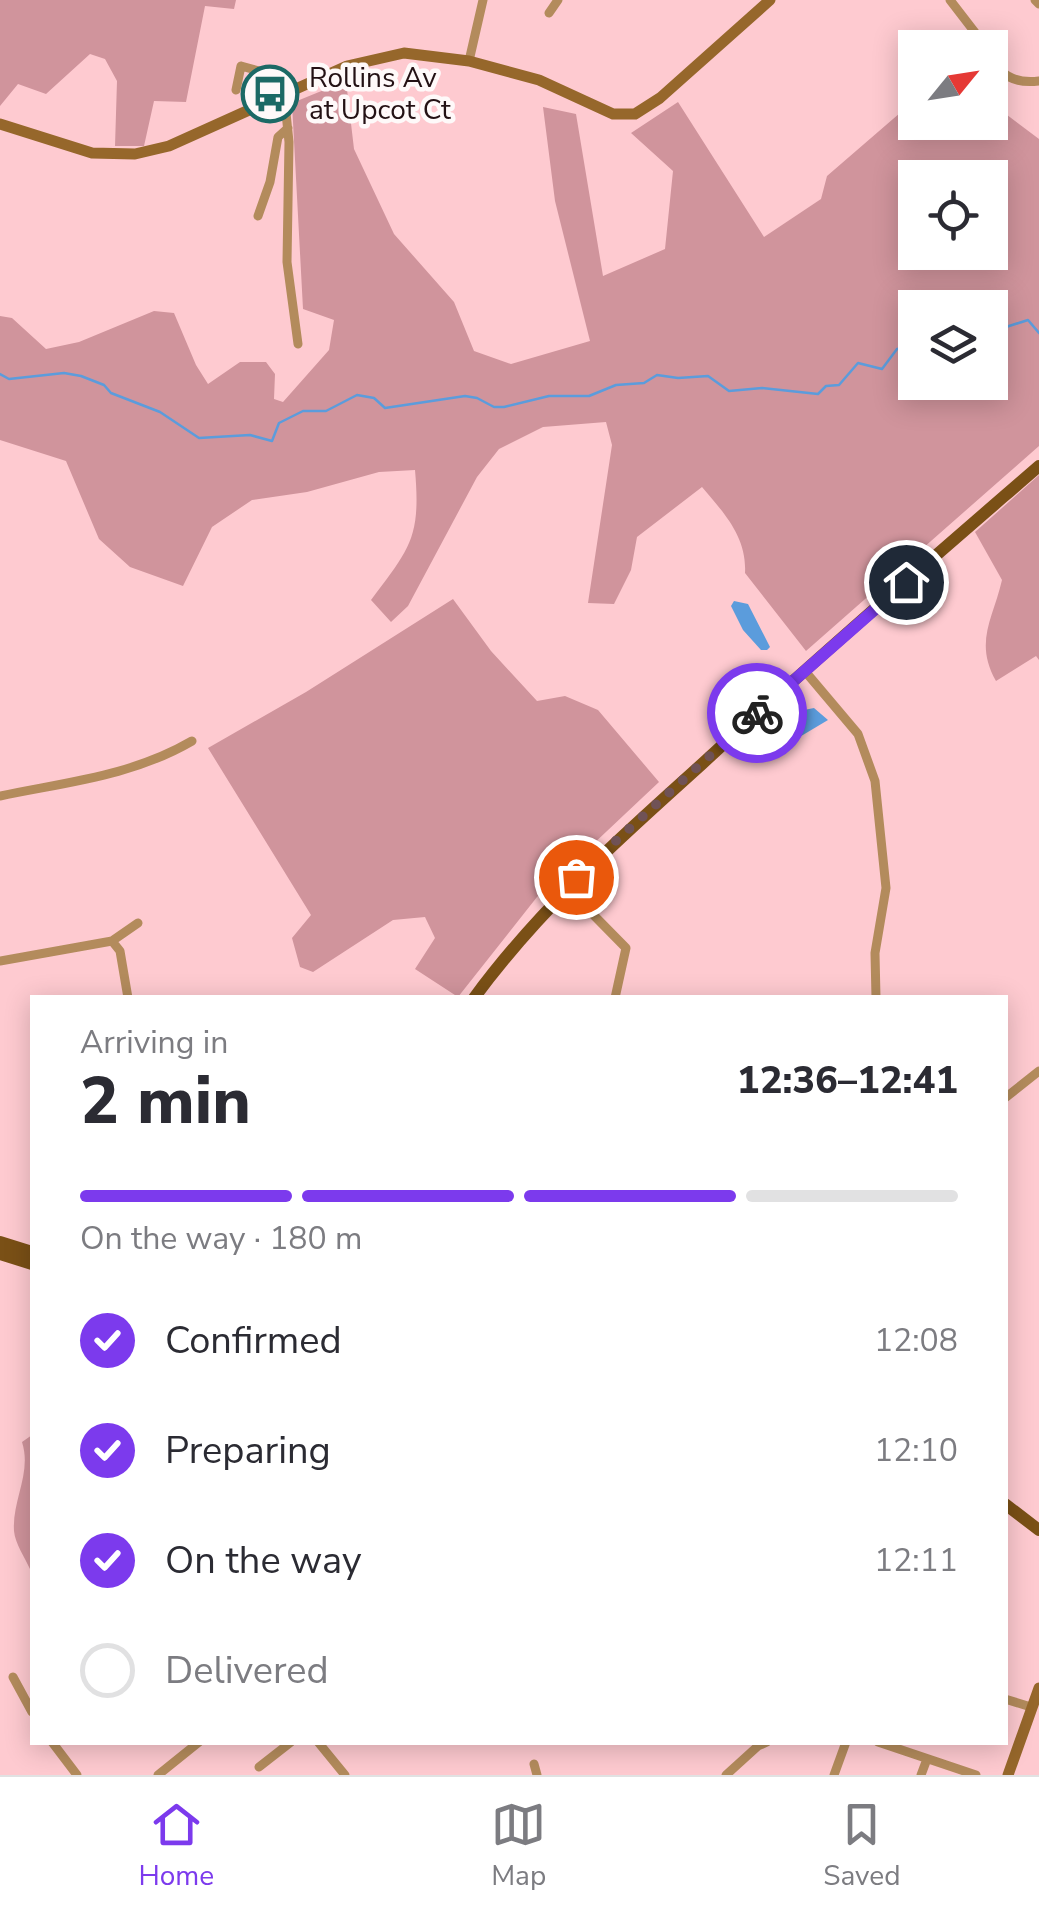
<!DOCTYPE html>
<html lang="en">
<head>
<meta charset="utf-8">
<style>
	body { margin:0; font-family:"Nunito Sans",sans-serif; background:#f7f7f7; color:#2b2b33; height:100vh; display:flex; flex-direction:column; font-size:38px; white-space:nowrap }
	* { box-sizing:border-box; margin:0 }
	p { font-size:32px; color:#7c7c81 }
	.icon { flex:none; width:55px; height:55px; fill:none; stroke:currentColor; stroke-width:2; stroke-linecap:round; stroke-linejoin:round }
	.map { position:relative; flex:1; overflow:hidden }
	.sheet { position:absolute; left:30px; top:995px; width:978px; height:750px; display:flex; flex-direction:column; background:#fff; border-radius:0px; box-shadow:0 5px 25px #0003 }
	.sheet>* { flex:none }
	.needle { width:65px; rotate:60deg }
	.fabs { position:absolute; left:898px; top:30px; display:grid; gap:20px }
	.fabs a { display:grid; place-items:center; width:110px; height:110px; border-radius:0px; background:#fff; box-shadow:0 5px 25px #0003; font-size:50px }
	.pin { position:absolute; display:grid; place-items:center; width:85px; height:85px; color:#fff; margin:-42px; border:5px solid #fff; border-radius:50%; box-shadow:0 2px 10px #0007 }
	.courier { position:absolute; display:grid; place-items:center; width:100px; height:100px; margin:-50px; border:8px solid #7c3aed; border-radius:50%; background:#fff; color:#222; box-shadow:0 2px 12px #0007 }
	.summary em { font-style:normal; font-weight:800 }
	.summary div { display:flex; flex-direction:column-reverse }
	.summary { display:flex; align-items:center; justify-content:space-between; height:170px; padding:0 50px }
	h1 { font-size:65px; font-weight:800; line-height:75px }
	.bar { display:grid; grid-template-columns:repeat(4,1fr); gap:15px 10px; align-content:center; height:120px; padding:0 50px }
	.bar i { height:12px; border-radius:8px; background:#e1e1e2 }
	.bar .current { background:#7c3aed }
	.bar p { grid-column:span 4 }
	ol { padding:0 50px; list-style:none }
	li { display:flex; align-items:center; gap:30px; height:110px }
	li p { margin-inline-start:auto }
	li .icon { padding:10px; border-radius:50%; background:#7c3aed; color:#fff; stroke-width:4 }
	li:last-child { color:#7c7c81 }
	li i { width:55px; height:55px; border:5px solid #e1e1e2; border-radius:50% }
	.tab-bar { display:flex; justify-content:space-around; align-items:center; height:140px; border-top:2px solid #e1e1e2; background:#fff; font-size:28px; color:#7c7c81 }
	.tab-bar a { display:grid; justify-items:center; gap:5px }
	.tab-bar .current { color:#7c3aed }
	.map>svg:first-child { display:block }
	.green { fill:#d0949c; fill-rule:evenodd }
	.water { fill:#5b9cdc }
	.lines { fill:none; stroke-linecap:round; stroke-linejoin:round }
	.stream { stroke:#5b9cdc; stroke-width:2.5 }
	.street { stroke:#b38b5c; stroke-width:9 }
	.secondary { stroke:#96672b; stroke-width:11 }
	.primary { stroke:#7a5016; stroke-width:12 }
	.done { stroke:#705256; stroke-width:10; stroke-dasharray:0 18 }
	.route { stroke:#7c3aed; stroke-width:12 }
	.labels { text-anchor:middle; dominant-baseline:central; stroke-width:9; stroke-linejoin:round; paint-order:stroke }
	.poi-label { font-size:28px; fill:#231114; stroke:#fef9f9; text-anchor:start }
</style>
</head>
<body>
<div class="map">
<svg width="1039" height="1775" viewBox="0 0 1039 1775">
	<rect width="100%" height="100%" fill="#fecad0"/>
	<path class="green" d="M0,0h236l-2,9 -29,-3 -19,96 -32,-1 -10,45h-29l2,-65 -12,-22 -15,-5 -44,40 -28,-10 -18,22z
		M346,81l8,68 40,85 60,68 20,49 37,13 79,-23 -35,-140 -12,-94 33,7 27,162 62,-27 8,-78 -42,-38 47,-31 86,135 57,-38 6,-23 88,-76v22h75v-20l49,37v307l-233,205 -61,-78c2,-36 -21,-60 -43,-86l-65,50 -6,33 -17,34 -26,-1 24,-158 -6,-23 -63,5 -44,22 -22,28 -69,129 -17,16 -20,-22c39,-52 50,-62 44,-130l-36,2 -72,20 -55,8 -40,27 -29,59 -53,-19 -31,-28 -33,-78 -66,-21v-124l12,2 34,31 33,-7 75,-31 20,2 22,52 12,19 32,-22h26l9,12 -1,25 9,3 46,-52 5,-30 -31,-11 -11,-206zM915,178h75v74h-75zM915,308h75v74h-75z
		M1039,475v185l-3,-4 -40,25c-22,-39 -3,-62 6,-101l-27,-48z
		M453,599l38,52 46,50 28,-5 33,14 61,72 -122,115 -79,100 -43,-28 20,-31 -10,-21 -32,3 -80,52 -13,-5 -8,-29 19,-23 -103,-167 98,-56z
		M32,1435v131l-2,3c-5,-11 -15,-26 -16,-38 -2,-31 18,-58 8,-89z"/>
	<path class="water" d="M734,601l14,3 22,43 -3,3h-6l-18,-20 -12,-24z
		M814,708l14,12 -62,37 -8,-2 46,-45z"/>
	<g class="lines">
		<path class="stream" d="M990,321l8,-5 8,11 22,-7 11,13
			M0,374l9,5 55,-6 17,3 23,9 7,8 49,19 39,26 51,-3 22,6 7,-18 24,-12h23l31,-16 17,3 11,10 80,-12 12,2 17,9h10l45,-11h40l27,-11 28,-2 13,-8 21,3 30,-2 21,15 33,-3 56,6 8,-8 13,-1 19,-22 24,6 15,-20 18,-3"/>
		<path class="street" d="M950,0l37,48
			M1035,0l4,4
			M549,13l9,-13
			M990,54c9,22 26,30 49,27
			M469,61l14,-61
			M236,90l5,-24 43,12 10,12
			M284,94l5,48 -2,120 11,82
			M258,216l12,-34 8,-45 10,-9
			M804,670l54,64 17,47 11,107 -11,65 1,45
			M0,796c67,-14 132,-20 192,-55
			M566,887l60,61 -11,50
			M112,941l8,10 8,47
			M0,961l112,-20 26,-18
			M1005,1098l34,-27
			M13,1677l19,35
			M1005,1699l26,8
			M52,1742l25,33
			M318,1742l27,33
			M878,1742l98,33
			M534,1764l3,11
			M259,1767l32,-25
			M158,1775l41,-33
			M726,1775l32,-29 9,-4
			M834,1775l12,-33
			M921,1775l6,-16"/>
		<path class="secondary" d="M0,124l92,29 43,1 34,-8 178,-80 57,-13 65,8 70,19 74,34h22l25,-16 110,-98
			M1008,1775l31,-87"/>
		<path class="primary" d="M474,998c66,-90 146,-160 228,-234 110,-102 224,-200 337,-298
			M0,1242l32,10
			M0,1254l32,10
			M1005,1504l34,26"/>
	</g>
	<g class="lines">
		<path class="done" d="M576,877l181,-164"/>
		<path class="route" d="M757,713l149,-131"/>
	</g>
	<defs>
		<g id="bus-ring" transform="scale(2.875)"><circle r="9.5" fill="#fef9f9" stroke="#1c6965" stroke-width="1.5"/><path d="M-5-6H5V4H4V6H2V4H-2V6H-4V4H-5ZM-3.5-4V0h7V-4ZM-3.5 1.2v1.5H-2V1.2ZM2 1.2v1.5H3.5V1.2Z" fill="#1c6965"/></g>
	</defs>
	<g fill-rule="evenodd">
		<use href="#bus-ring" x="270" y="94"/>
	</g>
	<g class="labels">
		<g class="poi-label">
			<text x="309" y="78">Rollins Av<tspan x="309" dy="32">at Upcot Ct</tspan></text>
		</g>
	</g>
</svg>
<div class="fabs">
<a><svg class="needle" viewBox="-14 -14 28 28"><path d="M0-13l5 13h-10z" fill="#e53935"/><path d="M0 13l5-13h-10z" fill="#7c7c81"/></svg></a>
<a><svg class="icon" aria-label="locate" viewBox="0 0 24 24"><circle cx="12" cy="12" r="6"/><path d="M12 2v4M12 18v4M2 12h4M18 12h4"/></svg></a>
<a><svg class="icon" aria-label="layers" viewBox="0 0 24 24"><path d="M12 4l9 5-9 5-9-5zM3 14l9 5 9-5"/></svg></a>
</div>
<div class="pin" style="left:576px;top:877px;background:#ea580c"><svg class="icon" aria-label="bag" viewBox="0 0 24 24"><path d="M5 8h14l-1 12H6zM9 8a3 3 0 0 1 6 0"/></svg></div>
<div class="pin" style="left:906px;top:582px;background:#1f2937"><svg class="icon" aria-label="home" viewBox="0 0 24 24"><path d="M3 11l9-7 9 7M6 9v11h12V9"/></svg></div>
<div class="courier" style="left:757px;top:713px"><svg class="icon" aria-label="bike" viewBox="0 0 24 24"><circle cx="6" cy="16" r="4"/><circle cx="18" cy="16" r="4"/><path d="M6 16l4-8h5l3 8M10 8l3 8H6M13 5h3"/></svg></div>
<section class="sheet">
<div class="summary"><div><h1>2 min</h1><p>Arriving in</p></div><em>12:36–12:41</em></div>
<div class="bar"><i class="current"></i><i class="current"></i><i class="current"></i><i></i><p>On the way · 180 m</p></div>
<ol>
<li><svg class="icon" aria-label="check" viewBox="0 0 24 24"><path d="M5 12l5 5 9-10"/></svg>Confirmed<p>12:08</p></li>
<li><svg class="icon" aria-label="check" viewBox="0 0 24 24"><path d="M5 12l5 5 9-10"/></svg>Preparing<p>12:10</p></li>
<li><svg class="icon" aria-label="check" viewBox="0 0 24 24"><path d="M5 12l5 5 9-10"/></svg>On the way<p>12:11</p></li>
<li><i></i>Delivered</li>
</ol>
</section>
</div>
<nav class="tab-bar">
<a class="current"><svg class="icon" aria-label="home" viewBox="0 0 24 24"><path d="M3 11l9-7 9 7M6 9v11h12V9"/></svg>Home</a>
<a><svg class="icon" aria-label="map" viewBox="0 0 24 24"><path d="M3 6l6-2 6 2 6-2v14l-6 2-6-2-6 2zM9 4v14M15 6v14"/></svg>Map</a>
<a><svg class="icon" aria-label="saved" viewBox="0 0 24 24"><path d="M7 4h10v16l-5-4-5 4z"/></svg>Saved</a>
</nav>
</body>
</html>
